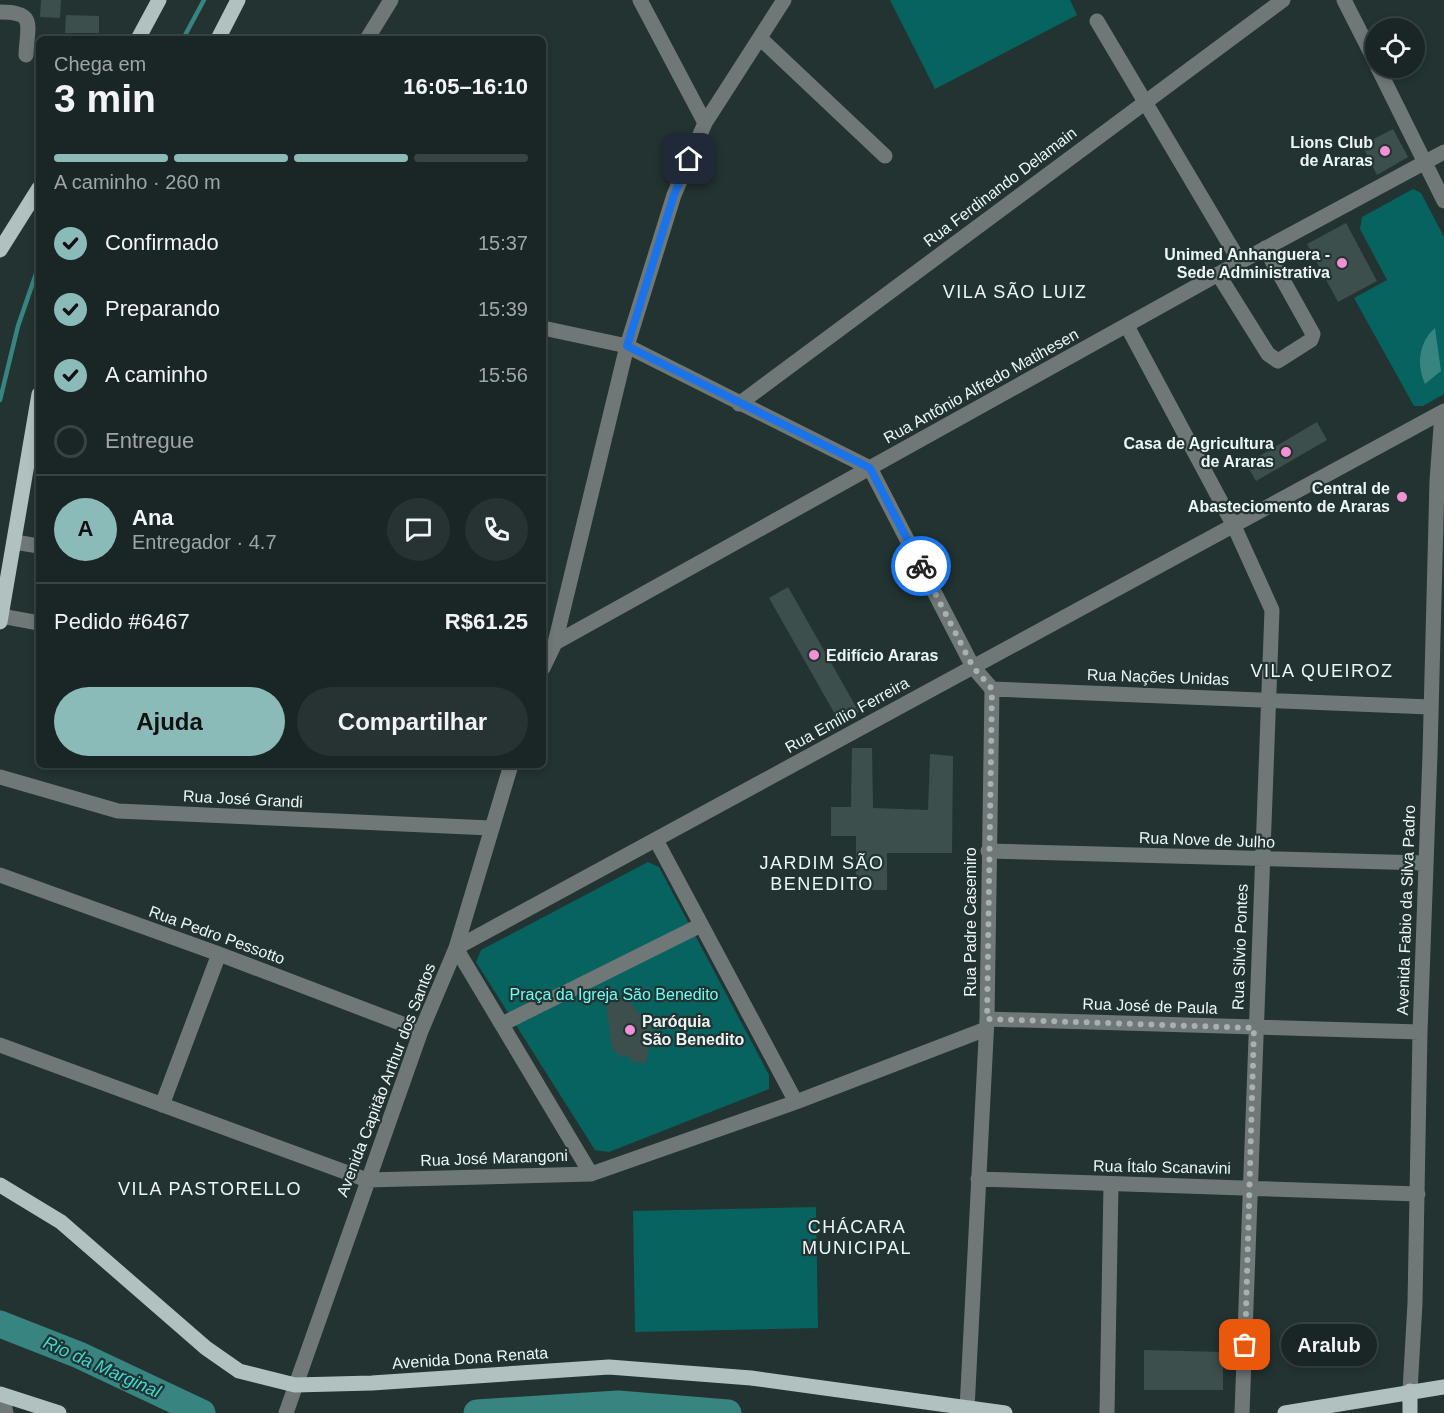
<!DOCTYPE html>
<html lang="pt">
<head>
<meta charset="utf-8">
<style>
	body { margin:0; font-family:Arial,sans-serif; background:#273232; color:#f1f3f6; height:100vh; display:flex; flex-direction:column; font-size:22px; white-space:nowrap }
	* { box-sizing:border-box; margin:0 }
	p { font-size:20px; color:#9fa5a7 }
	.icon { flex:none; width:33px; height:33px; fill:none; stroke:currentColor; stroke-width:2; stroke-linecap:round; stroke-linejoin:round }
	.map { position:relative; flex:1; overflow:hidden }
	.panel { position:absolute; left:36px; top:36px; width:510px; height:732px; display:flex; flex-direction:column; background:#1a2626; border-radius:9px; box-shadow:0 3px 9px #0003,0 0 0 2px #384343 }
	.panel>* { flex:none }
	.fabs { position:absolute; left:1365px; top:18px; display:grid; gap:12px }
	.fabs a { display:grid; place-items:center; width:60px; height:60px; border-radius:50%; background:#1a2626; box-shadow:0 3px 9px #0003,0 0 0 2px #384343; font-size:30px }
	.pin { position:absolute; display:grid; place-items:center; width:51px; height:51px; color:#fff; margin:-26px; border-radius:12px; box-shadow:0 3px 9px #0006 }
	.courier { position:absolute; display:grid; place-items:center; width:60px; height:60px; margin:-30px; border:4px solid #1a73e8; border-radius:50%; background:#fff; color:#222; box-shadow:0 2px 8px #0007 }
	.bubble { position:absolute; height:42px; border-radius:21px; background:#1a2626; box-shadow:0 3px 9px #0003,0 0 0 2px #384343; font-size:20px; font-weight:800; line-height:42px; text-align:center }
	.summary em { font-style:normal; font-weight:800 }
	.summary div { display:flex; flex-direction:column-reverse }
	.summary { display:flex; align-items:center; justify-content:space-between; height:102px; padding:0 18px }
	h1 { font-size:39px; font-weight:800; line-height:45px }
	.bar { display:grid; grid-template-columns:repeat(4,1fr); gap:9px 6px; align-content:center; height:72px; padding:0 18px }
	.bar i { height:8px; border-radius:4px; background:#384343 }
	.bar .current { background:#8bbbb9 }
	.bar p { grid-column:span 4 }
	.line { display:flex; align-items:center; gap:15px; padding:0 18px; border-top:2px solid #384343 }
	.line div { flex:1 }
	.round { display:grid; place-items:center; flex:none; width:63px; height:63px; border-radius:32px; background:#273232 }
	ol { padding:0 18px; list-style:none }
	li { display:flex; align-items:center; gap:18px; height:66px }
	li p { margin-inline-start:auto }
	li .icon { padding:6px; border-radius:50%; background:#8bbbb9; color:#111; stroke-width:4 }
	li:last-child { color:#9fa5a7 }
	li i { width:33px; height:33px; border:3px solid #384343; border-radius:50% }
	.cta { display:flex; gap:12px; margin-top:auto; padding:12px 18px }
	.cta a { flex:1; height:69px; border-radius:36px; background:#8bbbb9; color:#111; font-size:24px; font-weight:800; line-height:69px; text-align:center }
	.cta a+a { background:#273232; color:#f1f3f6 }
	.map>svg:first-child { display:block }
	.green { fill:#06635f }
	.water { fill:#378480 }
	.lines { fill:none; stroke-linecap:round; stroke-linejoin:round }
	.stream { stroke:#378480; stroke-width:4.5 }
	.river { stroke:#378480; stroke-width:27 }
	.building { fill:#3d4f4d }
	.minor { stroke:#707877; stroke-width:15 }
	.major { stroke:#b0c1c0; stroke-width:15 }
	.done { stroke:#a5b2b1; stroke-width:6; stroke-dasharray:0 10.8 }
	.route { stroke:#1a73e8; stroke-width:8 }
	.poi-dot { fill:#f491d4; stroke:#223332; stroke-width:2 }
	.labels { text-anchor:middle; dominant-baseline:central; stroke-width:4.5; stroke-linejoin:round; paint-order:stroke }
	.poi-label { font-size:16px; font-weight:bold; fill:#ecf6f5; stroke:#223332; text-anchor:end }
	.street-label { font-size:16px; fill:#ecf6f5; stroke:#223332 }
	.park-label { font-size:16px; fill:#6cfdf5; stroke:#223332 }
	.neighbourhood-label { font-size:18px; letter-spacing:1.5px; fill:#ecf6f5; stroke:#223332 }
	.water-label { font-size:18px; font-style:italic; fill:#3fd8d1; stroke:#223332 }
</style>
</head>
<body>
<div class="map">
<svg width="1444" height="1413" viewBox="0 0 1444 1413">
	<rect width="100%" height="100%" fill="#223332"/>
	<path class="green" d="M890,0h180l7,15 -142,74z
		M1413,189l8,4 23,44v157l-21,12h-9l-60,-108 33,-18 -27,-51 2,-12z
		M648,862l11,5 110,208v14l-160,63 -14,-2 -119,-188 5,-12z
		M816,1207l2,121 -183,4 -2,-121z"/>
	<path class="water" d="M1435,328l6,43 -16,13c-9,-20 -6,-42 10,-56z"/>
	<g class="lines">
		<path class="stream" d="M183,39l21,-39
			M0,400l18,-74 21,-61"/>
		<path class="river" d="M0,1324l79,31 123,58
			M477,1413l141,-9 110,9"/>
	</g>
	<path class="building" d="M41,0h20l-1,18 -20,-1z
		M66,15l33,1v17h-34z
		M1393,129l15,28 -31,18 -15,-30z
		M1346,223l31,58 -39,21 -31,-58z
		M1317,422l10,18 -71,41 -10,-17z
		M788,587l71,125 -19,11 -71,-125z
		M852,748h20l1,60 55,2 2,-56 23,2 -1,97h-65v37h-31v-54h-25v-29h20z
		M625,997l27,30 -6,36 -14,-1 -5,-7 -5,2 -10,-8 -6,-47z
		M1144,1350l79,2v38h-79z"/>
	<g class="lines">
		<path class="minor" d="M640,0l65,123
			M1344,0l32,63
			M0,12c37,0 27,13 26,43
			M1097,21l143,241
			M367,39l24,-39
			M761,39l124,117
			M1378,68l66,133
			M1218,274l50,80 10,7 33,-21 2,-6 -48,-86
			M1127,326l107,200 38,84 -30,803
			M543,328l84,18 243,122 103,199 19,22 -5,330 -20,390
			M739,404l544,-404
			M14,542l25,4
			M1,616l38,7
			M555,643l685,-381 204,-110
			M543,668l12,-25 72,-297 47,-151 31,-72 79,-123
			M992,689l438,18
			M0,777l118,34 372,17
			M656,840l140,262
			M988,851l436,12
			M0,875l219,79 202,77
			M987,1019l433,13
			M502,1024l199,-99
			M0,1045l367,135 224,-6 205,-72 190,-73
			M162,1105l57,-151
			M591,1174l-135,-226 988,-537
			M978,1179l440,15
			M1410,1391l5,-88 5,-271 10,-278 7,-273 5,-68
			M2,1395l4,18
			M286,1413l135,-382 35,-83 55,-183
			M1107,1413l4,-229"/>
		<path class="major" d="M138,39l21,-39
			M218,39l20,-39
			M0,250l39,-62
			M0,622l39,-228
			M0,1185l61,37 145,126 33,23 56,14 77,-2 237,-16 142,11 254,35
			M0,1394l59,19
			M1285,1413l159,-26
			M1410,1413v-22"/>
	</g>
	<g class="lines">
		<path class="done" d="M921,566l52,101 19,22 -5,330 267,9 -9,317"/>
		<path class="route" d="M689,159l-15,36 -47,151 243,122 51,98"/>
	</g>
	<g class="poi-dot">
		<circle cx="1385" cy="151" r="6"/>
		<circle cx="1342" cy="263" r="6"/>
		<circle cx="1286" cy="452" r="6"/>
		<circle cx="1402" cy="497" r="6"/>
		<circle cx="814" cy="655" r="6"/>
		<circle cx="630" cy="1030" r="6"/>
	</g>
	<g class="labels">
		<g class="poi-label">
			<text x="1373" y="142">Lions Club<tspan x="1373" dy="18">de Araras</tspan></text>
			<text x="1330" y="254">Unimed Anhanguera -<tspan x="1330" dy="18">Sede Administrativa</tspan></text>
			<text x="1274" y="443">Casa de Agricultura<tspan x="1274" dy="18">de Araras</tspan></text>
			<text x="1390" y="488">Central de<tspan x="1390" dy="18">Abasteciomento de Araras</tspan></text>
			<text x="826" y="655" text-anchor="start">Edifício Araras</text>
			<text x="642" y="1021" text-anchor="start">Paróquia<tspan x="642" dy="18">São Benedito</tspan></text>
		</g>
		<g class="street-label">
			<text transform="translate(1000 187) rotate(-37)">Rua Ferdinando Delamain</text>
			<text transform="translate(981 386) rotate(-29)">Rua Antônio Alfredo Matihesen</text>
			<text transform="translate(1158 677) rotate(2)">Rua Nações Unidas</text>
			<text transform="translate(847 715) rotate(-29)">Rua Emílio Ferreira</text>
			<text transform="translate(243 799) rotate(3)">Rua José Grandi</text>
			<text transform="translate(1207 840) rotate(2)">Rua Nove de Julho</text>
			<text transform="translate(1406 910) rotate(-88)">Avenida Fabio da Silva Padro</text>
			<text transform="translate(970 922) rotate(-90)">Rua Padre Casemiro</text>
			<text transform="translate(217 935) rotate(20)">Rua Pedro Pessotto</text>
			<text transform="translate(1240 947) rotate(-88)">Rua Silvio Pontes</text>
			<text transform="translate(1150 1006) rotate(2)">Rua José de Paula</text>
			<text transform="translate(386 1080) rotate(-69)">Avenida Capitão Arthur dos Santos</text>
			<text transform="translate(494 1158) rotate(-2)">Rua José Marangoni</text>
			<text transform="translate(1162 1167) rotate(1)">Rua Ítalo Scanavini</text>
			<text transform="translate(470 1358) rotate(-4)">Avenida Dona Renata</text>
		</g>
		<g class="park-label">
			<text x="614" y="994">Praça da Igreja São Benedito</text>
		</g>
		<g class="neighbourhood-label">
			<text x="1015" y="292">VILA SÃO LUIZ</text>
			<text x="1322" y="671">VILA QUEIROZ</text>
			<text x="822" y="863">JARDIM SÃO<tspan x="822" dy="21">BENEDITO</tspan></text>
			<text x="210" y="1189">VILA PASTORELLO</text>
			<text x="857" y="1227">CHÁCARA<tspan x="857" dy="21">MUNICIPAL</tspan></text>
		</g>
		<g class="water-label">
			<text transform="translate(102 1367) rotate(24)">Rio da Marginal</text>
		</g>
	</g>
</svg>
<div class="fabs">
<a><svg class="icon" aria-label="locate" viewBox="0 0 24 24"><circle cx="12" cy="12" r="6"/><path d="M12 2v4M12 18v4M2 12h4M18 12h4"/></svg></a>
</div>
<div class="pin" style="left:1245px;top:1345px;background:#ea580c"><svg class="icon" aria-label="bag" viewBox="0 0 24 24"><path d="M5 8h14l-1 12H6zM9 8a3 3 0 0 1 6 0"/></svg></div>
<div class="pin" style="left:689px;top:159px;background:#1f2937"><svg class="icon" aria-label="home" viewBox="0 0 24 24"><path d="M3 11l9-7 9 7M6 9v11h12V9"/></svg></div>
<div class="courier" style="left:921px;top:566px"><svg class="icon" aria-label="bike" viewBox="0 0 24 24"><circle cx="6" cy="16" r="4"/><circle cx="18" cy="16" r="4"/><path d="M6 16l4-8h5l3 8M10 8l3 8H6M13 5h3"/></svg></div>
<div class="bubble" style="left:1281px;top:1324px;width:96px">Aralub</div>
<section class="panel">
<div class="summary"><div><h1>3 min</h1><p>Chega em</p></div><em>16:05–16:10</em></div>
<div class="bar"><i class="current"></i><i class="current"></i><i class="current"></i><i></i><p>A caminho · 260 m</p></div>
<ol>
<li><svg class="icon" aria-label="check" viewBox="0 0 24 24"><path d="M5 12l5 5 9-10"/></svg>Confirmado<p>15:37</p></li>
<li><svg class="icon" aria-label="check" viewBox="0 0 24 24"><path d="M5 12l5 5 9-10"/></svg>Preparando<p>15:39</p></li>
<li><svg class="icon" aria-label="check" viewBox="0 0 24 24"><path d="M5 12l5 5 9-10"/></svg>A caminho<p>15:56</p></li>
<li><i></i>Entregue</li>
</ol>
<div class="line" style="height:108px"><b class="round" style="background:#8bbbb9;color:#111">A</b><div><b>Ana</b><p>Entregador · 4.7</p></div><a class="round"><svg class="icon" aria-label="chat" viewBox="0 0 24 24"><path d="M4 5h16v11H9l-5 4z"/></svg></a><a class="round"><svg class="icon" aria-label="phone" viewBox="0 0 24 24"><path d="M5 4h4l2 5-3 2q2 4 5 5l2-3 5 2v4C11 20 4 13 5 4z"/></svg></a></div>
<div class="line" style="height:78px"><div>Pedido #6467</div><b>R$61.25</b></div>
<div class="cta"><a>Ajuda</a><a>Compartilhar</a></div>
</section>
</div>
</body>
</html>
